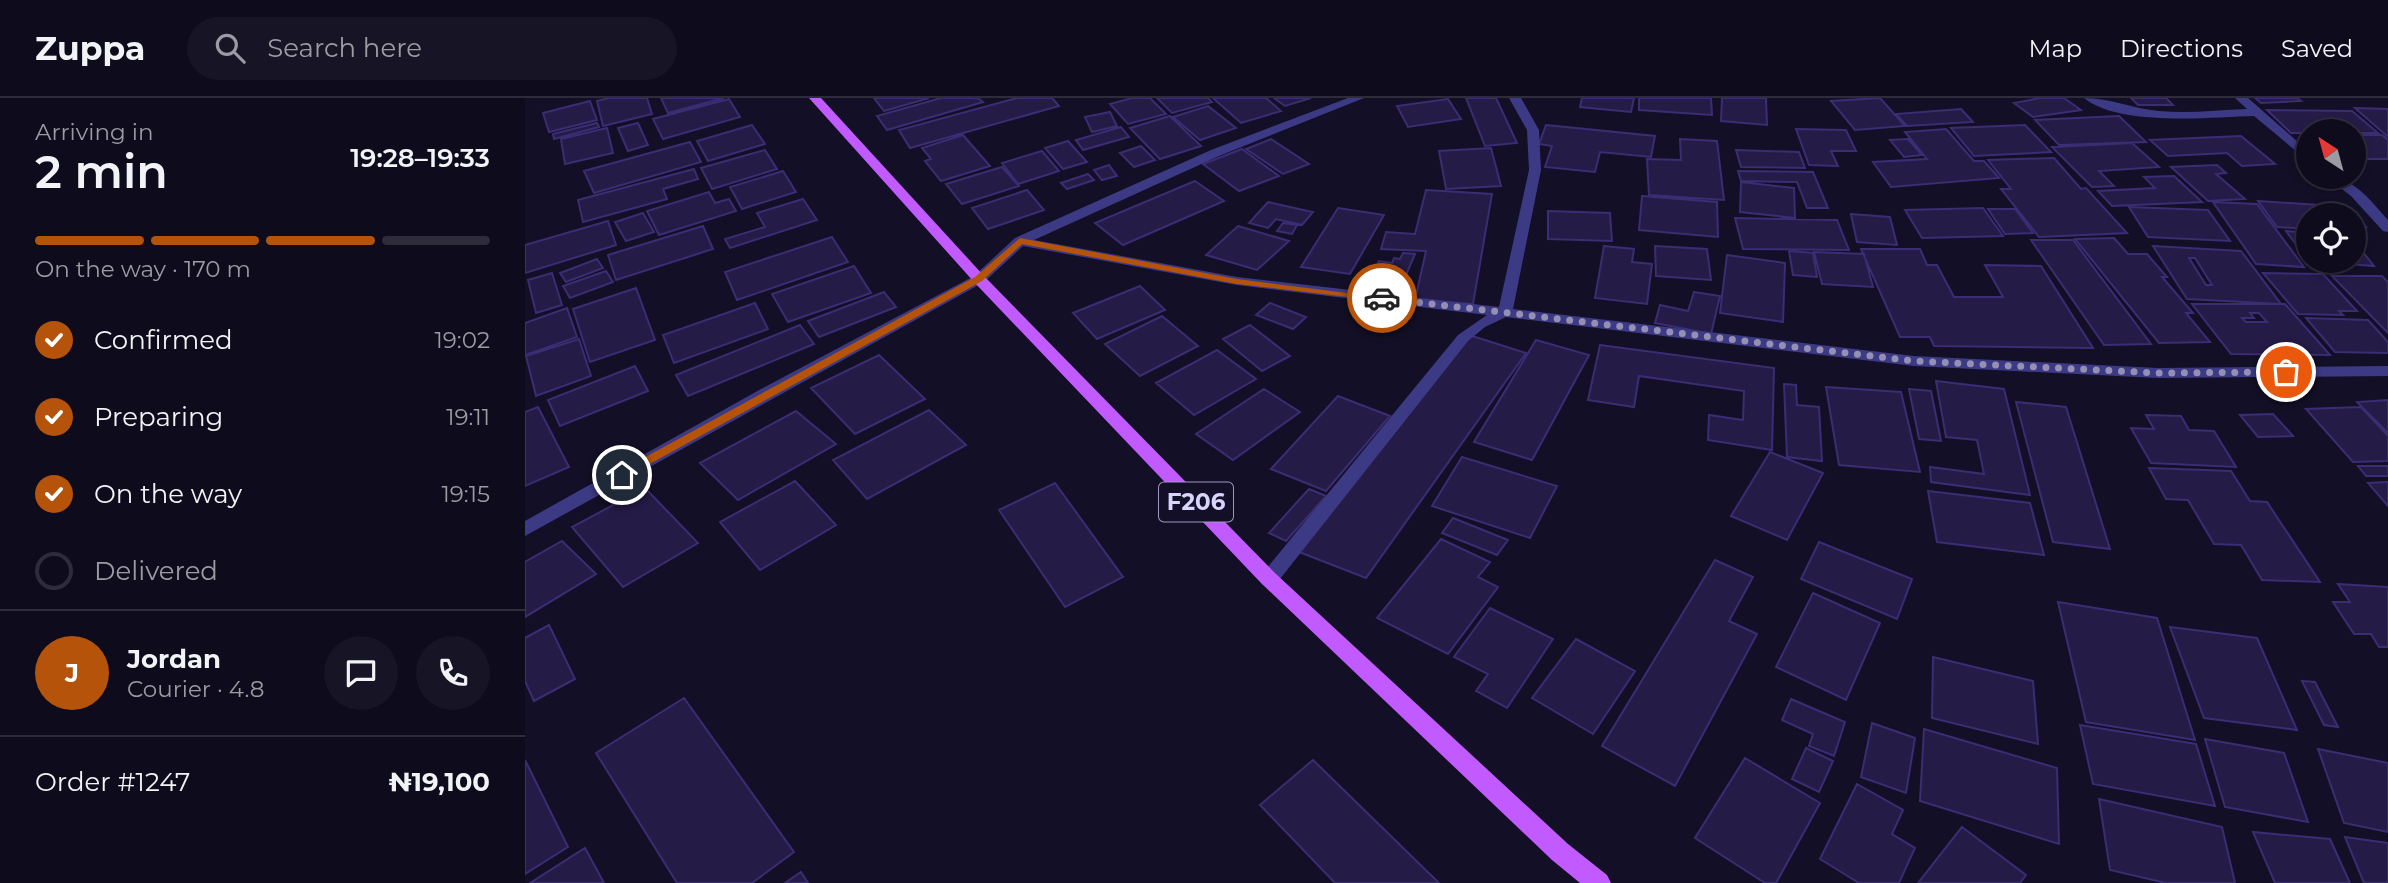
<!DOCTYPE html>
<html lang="en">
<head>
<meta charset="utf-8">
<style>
	body { margin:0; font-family:Montserrat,sans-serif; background:#171425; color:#f1f3f6; height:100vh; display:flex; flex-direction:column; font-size:26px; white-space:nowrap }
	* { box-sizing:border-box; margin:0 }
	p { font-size:23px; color:#9b9ba3 }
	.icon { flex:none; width:38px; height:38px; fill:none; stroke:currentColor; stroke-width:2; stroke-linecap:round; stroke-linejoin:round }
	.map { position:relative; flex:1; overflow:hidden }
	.panel { display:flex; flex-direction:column; background:#0e0b1c; width:525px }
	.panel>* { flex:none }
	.needle { width:46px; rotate:324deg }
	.controls { position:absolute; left:1771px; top:21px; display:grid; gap:14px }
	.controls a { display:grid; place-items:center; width:70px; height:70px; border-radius:50%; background:#0e0b1c; box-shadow:0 4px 10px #0003,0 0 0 2px #2e2b3b; font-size:35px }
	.pin { position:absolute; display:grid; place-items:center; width:60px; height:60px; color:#fff; margin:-30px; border:4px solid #fff; border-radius:50%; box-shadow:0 2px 7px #0007 }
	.courier { position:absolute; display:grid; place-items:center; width:70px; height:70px; margin:-35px; border:5px solid #b45309; border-radius:50%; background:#fff; color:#222; box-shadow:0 2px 9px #0007 }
	.summary em { font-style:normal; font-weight:600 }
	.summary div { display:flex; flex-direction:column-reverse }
	.summary { display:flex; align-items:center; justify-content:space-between; height:119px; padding:0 35px }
	h1 { font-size:46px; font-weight:600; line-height:52px }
	.bar { display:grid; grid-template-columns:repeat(4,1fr); gap:10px 7px; align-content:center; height:84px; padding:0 35px }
	.bar i { height:9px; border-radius:5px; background:#2e2b3b }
	.bar .selected { background:#b45309 }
	.bar p { grid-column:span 4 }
	.line { display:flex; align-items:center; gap:18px; padding:0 35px; border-top:2px solid #2e2b3b }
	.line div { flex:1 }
	.round { display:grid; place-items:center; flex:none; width:74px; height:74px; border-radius:37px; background:#171425 }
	ol { padding:0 35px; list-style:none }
	li { display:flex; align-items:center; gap:21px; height:77px }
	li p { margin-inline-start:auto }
	li .icon { padding:7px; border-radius:50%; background:#b45309; color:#fff; stroke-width:4 }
	li:last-child { color:#9b9ba3 }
	li i { width:38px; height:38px; border:4px solid #2e2b3b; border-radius:50% }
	header { display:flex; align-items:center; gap:42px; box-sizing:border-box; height:98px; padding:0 35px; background:#0e0b1c; border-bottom:2px solid #2e2b3b }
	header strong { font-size:33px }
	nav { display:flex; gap:38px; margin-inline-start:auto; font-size:24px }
	.search { width:490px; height:63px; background:#171425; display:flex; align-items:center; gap:18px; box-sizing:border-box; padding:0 24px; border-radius:38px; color:#9b9ba3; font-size:26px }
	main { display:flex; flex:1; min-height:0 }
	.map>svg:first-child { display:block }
	.building { fill:#241b47; stroke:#3b2d73; stroke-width:2; fill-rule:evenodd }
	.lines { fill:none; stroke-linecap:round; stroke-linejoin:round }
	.street { fill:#3d3a85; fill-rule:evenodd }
	.primary { fill:#c25bff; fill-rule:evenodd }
	.route { fill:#b45309 }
	.done { stroke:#948fb3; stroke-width:7; stroke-dasharray:0 12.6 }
	.labels { text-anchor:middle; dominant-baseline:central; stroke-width:5; stroke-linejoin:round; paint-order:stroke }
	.shield { fill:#130f26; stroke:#9e99be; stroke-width:2 }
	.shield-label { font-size:23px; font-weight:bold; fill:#d9d4ff }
</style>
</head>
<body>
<header>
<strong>Zuppa</strong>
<div class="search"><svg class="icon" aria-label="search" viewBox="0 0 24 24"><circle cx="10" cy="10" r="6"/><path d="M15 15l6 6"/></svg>Search here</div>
<nav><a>Map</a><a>Directions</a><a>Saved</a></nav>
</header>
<main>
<section class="panel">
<div class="summary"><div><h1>2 min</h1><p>Arriving in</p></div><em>19:28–19:33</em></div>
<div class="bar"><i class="selected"></i><i class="selected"></i><i class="selected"></i><i></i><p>On the way · 170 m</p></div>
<ol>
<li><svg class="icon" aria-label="check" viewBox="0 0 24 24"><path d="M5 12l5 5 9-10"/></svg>Confirmed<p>19:02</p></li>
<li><svg class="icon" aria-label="check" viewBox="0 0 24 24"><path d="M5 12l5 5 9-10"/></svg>Preparing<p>19:11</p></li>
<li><svg class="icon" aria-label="check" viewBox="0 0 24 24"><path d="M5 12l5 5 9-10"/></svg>On the way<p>19:15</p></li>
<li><i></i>Delivered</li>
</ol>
<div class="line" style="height:126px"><b class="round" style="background:#b45309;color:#fff">J</b><div><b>Jordan</b><p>Courier · 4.8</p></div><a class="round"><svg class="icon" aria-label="chat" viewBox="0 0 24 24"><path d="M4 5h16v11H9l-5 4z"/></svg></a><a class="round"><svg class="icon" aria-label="phone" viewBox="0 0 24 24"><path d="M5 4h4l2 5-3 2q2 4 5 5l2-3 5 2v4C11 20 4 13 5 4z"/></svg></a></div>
<div class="line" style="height:91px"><div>Order #1247</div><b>₦19,100</b></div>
</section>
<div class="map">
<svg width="1863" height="785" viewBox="0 0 1863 785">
	<rect width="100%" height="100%" fill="#130f26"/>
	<path class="building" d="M83,0h39l5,16 -49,12 -6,-25z
		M136,0h63l-56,15z
		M349,0h55l-45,13z
		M416,0h37l5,4 -96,28 -10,-14z
		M492,0h35l7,8 -149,42 -11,-18z
		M607,0h18l16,16 -38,10 -18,-20z
		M632,0h51l4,4 -40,11z
		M688,0h53l15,13 -40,12z
		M749,0h37l-26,8z
		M941,0h30l21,45 -32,3z
		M1057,0h52l-3,14 -51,-5z
		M1114,0h72l1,17 -73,-5z
		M1197,0h44l1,27 -46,-4z
		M1355,0l25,28 -50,4 -24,-29z
		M1515,0h24l17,12 -48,7 -19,-14z
		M1606,0h35l7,7h-35z
		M1730,0h42l4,3 -40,2z
		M204,1l11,18 -77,22 -10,-20z
		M923,1l13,20 -53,8 -11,-21z
		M65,3l7,19 -48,12 -6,-19z
		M683,8l28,22 -36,12 -27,-23z
		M1830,10l33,1v28z
		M1436,11l12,13 -66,4 -11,-12z
		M1742,12l85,1 26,22h-87z
		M585,14l7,14 -25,6 -7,-15z
		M645,18l31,30 -41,13 -30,-31z
		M1594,18l27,26 -87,3 -24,-25z
		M72,25l2,4 -45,12 -1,-5z
		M113,25l10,22 -20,6 -10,-23z
		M227,27l13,19 -57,17 -11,-20z
		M1021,27l109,11 -4,21 -51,-5 -5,20 -50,-5 7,-21 -13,-2z
		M1500,27l26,27 -77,4 -23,-28z
		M596,29l8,10 -46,13 -7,-10z
		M82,30l6,25 -48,11 -4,-25z
		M1271,31l50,1 10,21h-25l7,15 -29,-1z
		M1421,31l28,32h10l15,17 -108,9 -18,-25 54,-3 -22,-27z
		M438,37l27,31 -49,15 -16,-20 6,-2 -9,-11z
		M1829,37h28l6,5v19h-34z
		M1716,38l34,28 -33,2 -15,-13 -59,3 -18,-16z
		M746,41l38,25 -26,10 -37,-25z
		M1155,41l37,2 7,59 -75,-5 -2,-36 34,1z
		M1383,41l14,16 -18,2 -14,-17z
		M543,43l19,21 -24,7 -18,-21z
		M165,44l11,20 -107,31 -10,-22z
		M1607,45l27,24 -60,4 15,15 -22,1 -40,-40z
		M616,48l14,14 -21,7 -14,-14z
		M966,50l10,38 -55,3 -7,-38z
		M717,51l37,27 -40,15 -36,-27z
		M240,52l12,19 -65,20 -11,-21z
		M1211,52l63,2 6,16 -64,-1z
		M517,53l17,20 -41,13 -16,-21z
		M1529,60l27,31 5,-1 41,45 -88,4 -38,-48h10l-23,-29z
		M584,67l8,11 -15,4 -8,-10z
		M1692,67l9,8 -10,1 29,25 -37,2 -37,-34z
		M477,69l17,19 -57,18 -16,-20z
		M169,71l4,10 -35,10 4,10 -84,23 -5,-22z
		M258,73l13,21 -54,17 -12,-22z
		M1213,73l75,1 15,36h-21l-10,-26 -56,-1z
		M563,76l6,6 -27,9 -6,-6z
		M1649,78l28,26 -90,4 -14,-15 57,-3 -11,-11z
		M670,83l29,20 -101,44 -28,-22z
		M1216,84l53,6 1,30 -55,-6z
		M502,92l17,20 -56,19 -16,-21z
		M901,92l66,4 -19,110 -58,-4 11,-49 -45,-2 5,-17 29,2z
		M184,94l6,11 14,-4 7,12 -77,24 -12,-24z
		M1117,98l75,6 1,35 -79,-7z
		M278,101l14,21 -87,28 -5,-9 40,-12 -8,-14z
		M1733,103l91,6 17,20 -12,-1v-11h-46v14l-31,-2z
		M743,104l45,10 -11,13 -26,-6 -8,9 -19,-5z
		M1688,104l44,2 47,63 -48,-3z
		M1604,109l79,3 22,31 -82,-4z
		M813,110l46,7 -34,59 -49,-7z
		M1458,110l20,28 -81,2 -17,-28z
		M1463,111h27l18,24 -28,1z
		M1023,113l62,2 2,28 -64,-2z
		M118,115l11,19 -28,9 -11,-19z
		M1326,116l39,3 7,28 -40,-3z
		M1210,120l102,2 12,30 -106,-1z
		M83,123l8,24 -91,28v-28z
		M758,125l14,2 -5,9 -15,-3z
		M178,128l10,23 -97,31 -8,-25z
		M713,128l51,15 -32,29 -51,-15z
		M1761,133l22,2v27z
		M307,139l16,25 -111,38 -12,-28z
		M1589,140l14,16h19l20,23h-5l31,36h-7l24,29 -51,1 -84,-104z
		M1506,142h42l78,104 -47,1z
		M1829,143l20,25 -65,-5h45z
		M1079,148l30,3 -2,13 20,2 -5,40 -52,-6z
		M1130,148l52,3 4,31 -55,-4z
		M1628,148l88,5 40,53 -94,-5zM1664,160h6l17,27h-6z
		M1336,151h59l7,16h10l17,32h49l-18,-32 56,1 52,82 -159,-2 -4,-9h-30z
		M1264,153l24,2 4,24 -24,-2z
		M1289,154l50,2 9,33 -51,-3z
		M878,155l12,1 -14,33 -33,-4 11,-22 13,2 2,-5 6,1z
		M1202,157l58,8 -2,59 -63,-9z
		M72,161l6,9 -37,14 -6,-9z
		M329,168l17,27 -83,29 -16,-28z
		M81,173l7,11 -43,16 -7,-12z
		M27,175l10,32 -26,8 -8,-33z
		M1738,175l60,1 34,37h-18l4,4 -45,-1z
		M1807,178h50l6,6v51z
		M615,188l25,24 -68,29 -24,-26z
		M111,190l19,52 -65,22 -17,-53z
		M359,194l12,15 -77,30 -11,-16z
		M1169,194l26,4 -9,38 -56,-11 5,-18 28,6z
		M230,205l13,26 -94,34 -11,-28z
		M745,205l36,14 -13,12 -37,-14z
		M1667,206h93l45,51 -99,-1zM1725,215h9l8,9h-21l-4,-4h12z
		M42,210l10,29 -52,18v-32z
		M637,218l36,30 -58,30 -35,-32z
		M1781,220l62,2 20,22v11l-53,-1z
		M275,227l14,19 -126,52 -12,-21z
		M725,227l40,31 -28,15 -39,-32z
		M944,237l57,18 -160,225 -67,-26z
		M54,241l12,37 -55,20 -10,-40z
		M1011,242l53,15 -57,105 -58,-18z
		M1075,247l174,23 -2,82 -64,-10 1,-25 34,5 1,-29 -105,-15 -5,31 -46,-7z
		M692,252l39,29 -62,36 -38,-32z
		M354,257l46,44 -70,35 -44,-46z
		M110,268l13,25 -88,35 -12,-26z
		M1411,283l68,8 26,106 -99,-13 -1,-15 54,7 -7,-34 -31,-3z
		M1259,286l12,1 1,20 22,2 3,54 -35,-4z
		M1301,289l75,5 19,80 -81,-7z
		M739,291l36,23 -67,48 -37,-26z
		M1384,291l22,2 10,50 -22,-2z
		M813,298l52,20 -64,75 -55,-22z
		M1863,302v33l-31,-31z
		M1491,304l50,5 44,142 -57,-7z
		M13,309l31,60 -44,19v-74z
		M1836,309l27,29v25l-35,1 -47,-53z
		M404,312l37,35 -99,54 -34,-39z
		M271,313l40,33 -98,56 -38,-37z
		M1748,316l20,22 -35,1 -18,-22z
		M1621,317l35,1 8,14 25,1 22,36 -85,-4 -20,-35 23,1z
		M1245,354l53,21 -36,67 -56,-24z
		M937,359l95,29 -27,52 -98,-32z
		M1833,368h30v10h-22z
		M1624,370l82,3 19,30 17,1 53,80 -58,-2 -21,-35 -27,-1 -26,-44 -22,-1z
		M270,383l41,44 -76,45 -40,-48z
		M1863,384v24l-20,-23z
		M530,385l68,94 -58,30 -66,-97z
		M120,390l53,55 -75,44 -51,-60z
		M784,391l17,7 -40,45 -17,-8z
		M1403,393l102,12 14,52 -107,-13z
		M928,420l55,22 -11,15 -55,-22z
		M916,441l49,23 -12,15 20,10 -50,67 -71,-36z
		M37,443l34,33 -71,43v-55z
		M1294,444l93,37 -15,40 -96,-40z
		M1190,462l38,17 -24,44 28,13 -82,152 -73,-40z
		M1813,486l50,3v60h-9l-8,-13h-17l-21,-32h17z
		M1288,495l67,30 -34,77 -70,-33z
		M1533,504l99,16 38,122 -109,-18z
		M965,510l63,31 -46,69 -31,-17 12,-17 -34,-17z
		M24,527l26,54 -41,22 -9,-20v-43z
		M1645,529l87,11 40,92 -93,-12z
		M1051,541l59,32 -42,63 -61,-36z
		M1408,559l100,24 5,63 -106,-26z
		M1777,583l13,1 23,45 -14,-2z
		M159,600l110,154 -42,31h-75l-81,-130z
		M1266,601l54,23 -11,34 -25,-10 4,-12 -31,-14z
		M1347,625l43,15 -9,55 -45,-16z
		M1555,627l116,19 19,62 -122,-22z
		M1399,631l133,39 2,76 -139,-43z
		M1680,641l79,14 24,69 -83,-15z
		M1281,650l27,13 -14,31 -27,-13z
		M1793,651l70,14v69l-44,-9z
		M1220,660l75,45 -44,80h-11l-70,-45z
		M0,662l43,87 -43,27z
		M788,662l126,123h-104l-75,-78z
		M1332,686l46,26 -11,24 23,14 -16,35h-40l-39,-24z
		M1574,701l123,28 13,56h-69l-56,-13z
		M1437,729l64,48 -6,8h-102z
		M1728,734l77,7 20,44h-75z
		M1820,739l43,6v40h-24z
		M60,750l19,35h-74z
		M276,774l7,11h-23z"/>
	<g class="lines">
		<path class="street" d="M823,0h16l-145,58 -185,84 203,37 262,30 30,-137 -2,-40 -18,-32h12l18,32 2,40 -28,139 401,47 244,12 230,-2v10l-230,2 -244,-12 -408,-49 -21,10 -17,14 -192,243 -7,2 -7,-2 -2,-5 2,-5 196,-239 29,-20 -250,-30 -214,-39 -39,36 -459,254v-15l236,-132 213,-113 41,-38 196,-88z
			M1559,0c26,0 50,11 75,13 29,3 59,-1 88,-2l-12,-11h13l60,53v10l-54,-45c-44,1 -134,11 -170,-18z
			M1801,79c27,-1 45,24 62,43v12l-5,-1 -32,-35z"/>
		<path class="primary" d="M284,0h12l163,178 292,298 292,270 39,31 4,8h-31l-28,-23 -290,-276 -288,-302z"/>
	</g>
	<path class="route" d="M495,140l217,41 149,19 -4,3 -145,-17 -215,-40 -40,37 -356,196h-8v-5l357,-195z"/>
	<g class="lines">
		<path class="done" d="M857,200l532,63 244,12 128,-1"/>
	</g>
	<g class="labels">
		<rect class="shield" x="634" y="384.5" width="74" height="39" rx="5"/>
		<g class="shield-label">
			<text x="671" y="404">F206</text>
		</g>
	</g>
</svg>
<div class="controls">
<a><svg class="needle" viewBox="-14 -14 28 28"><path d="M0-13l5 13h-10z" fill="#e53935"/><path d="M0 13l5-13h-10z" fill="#9b9ba3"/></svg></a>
<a><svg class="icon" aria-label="locate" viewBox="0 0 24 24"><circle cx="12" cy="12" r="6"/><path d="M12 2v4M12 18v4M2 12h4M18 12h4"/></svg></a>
</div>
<div class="pin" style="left:1761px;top:274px;background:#ea580c"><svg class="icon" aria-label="bag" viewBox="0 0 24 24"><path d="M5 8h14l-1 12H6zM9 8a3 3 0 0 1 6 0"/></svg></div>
<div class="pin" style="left:97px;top:377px;background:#1f2937"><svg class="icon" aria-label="home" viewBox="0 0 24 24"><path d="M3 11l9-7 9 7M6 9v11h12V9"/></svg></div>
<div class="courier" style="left:857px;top:200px"><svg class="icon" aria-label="car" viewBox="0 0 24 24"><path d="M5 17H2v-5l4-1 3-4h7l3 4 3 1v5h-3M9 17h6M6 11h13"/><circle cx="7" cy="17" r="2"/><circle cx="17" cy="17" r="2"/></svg></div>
</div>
</main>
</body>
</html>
